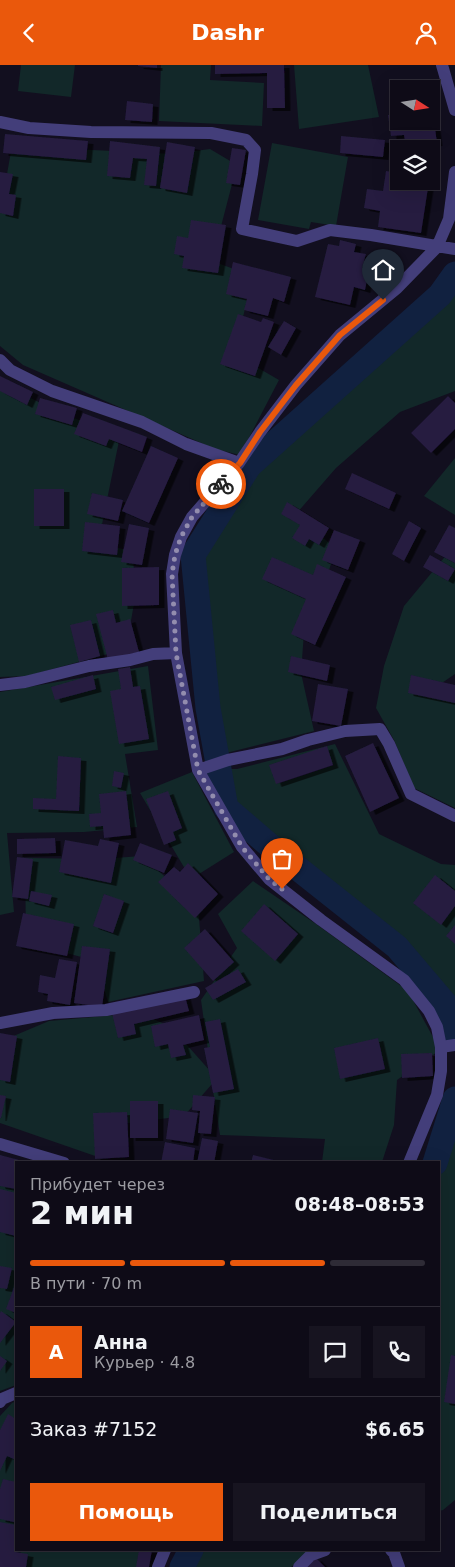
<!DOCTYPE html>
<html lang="ru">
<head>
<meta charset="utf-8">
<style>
	body { margin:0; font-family:"DejaVu Sans",sans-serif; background:#171420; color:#f1f3f6; height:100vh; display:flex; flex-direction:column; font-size:19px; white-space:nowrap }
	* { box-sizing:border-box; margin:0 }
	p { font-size:16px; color:#9b9ba1 }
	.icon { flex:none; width:28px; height:28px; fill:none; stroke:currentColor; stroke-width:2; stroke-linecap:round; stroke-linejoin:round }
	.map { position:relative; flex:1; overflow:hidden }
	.sheet { position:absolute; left:15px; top:1096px; width:425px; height:390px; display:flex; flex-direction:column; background:#0e0b17; border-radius:0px; box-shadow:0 5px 20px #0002,0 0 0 1px #2e2b36 }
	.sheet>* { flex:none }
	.needle { width:32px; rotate:102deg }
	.controls { position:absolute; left:390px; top:15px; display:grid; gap:10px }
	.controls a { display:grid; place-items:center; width:50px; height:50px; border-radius:0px; background:#0e0b17; box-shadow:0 5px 20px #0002,0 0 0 1px #2e2b36; font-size:25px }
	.pin { position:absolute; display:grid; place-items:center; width:42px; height:42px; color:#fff; margin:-51px -21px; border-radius:50% 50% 50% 0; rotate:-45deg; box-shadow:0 0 5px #0007 }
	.pin .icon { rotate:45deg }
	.courier { position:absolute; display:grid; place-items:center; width:50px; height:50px; margin:-25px; border:4px solid #ea580c; border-radius:50%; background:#fff; color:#222; box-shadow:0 1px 6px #0007 }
	.summary em { font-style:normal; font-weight:700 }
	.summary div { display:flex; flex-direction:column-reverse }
	.summary { display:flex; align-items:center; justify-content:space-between; height:85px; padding:0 15px }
	h1 { font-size:32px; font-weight:700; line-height:38px }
	.bar { display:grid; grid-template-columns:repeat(4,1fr); gap:8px 5px; align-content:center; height:60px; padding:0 15px }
	.bar i { height:6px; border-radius:4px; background:#2e2b36 }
	.bar .current { background:#ea580c }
	.bar p { grid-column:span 4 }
	.line { display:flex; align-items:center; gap:12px; padding:0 15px; border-top:1px solid #2e2b36 }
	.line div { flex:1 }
	.round { display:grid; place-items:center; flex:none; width:52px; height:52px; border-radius:0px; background:#171420 }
	.action { display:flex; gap:10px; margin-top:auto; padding:10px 15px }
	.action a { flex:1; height:58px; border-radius:0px; background:#ea580c; color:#fff; font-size:20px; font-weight:700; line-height:58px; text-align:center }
	.action a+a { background:#171420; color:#f1f3f6 }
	header { display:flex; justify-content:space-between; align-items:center; height:65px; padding:0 15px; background:#ea580c; color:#fff; font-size:22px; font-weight:700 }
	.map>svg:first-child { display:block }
	.green { fill:#122829 }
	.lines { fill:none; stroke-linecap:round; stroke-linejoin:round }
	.canal { stroke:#112140; stroke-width:25 }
	.building { fill:#251c3f; filter:url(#shadow) }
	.minor { stroke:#433e7a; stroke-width:12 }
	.done { stroke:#938dae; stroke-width:5; stroke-dasharray:0 9 }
	.route { stroke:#ea580c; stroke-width:6 }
</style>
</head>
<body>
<header><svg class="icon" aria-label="back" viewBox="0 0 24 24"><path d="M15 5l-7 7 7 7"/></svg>Dashr<svg class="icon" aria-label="person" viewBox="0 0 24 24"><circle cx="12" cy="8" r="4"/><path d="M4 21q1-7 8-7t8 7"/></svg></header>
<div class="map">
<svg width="455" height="1502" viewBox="0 0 455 1502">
	<defs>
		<filter id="shadow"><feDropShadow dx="5.5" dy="3" stdDeviation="0" flood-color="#0009"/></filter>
	</defs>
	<rect width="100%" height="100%" fill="#120f1f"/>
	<path class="green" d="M21,0h54l-4,32 -53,-6z
		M161,0h50l-1,15 54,3 -2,43 -103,-5z
		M294,0h74l11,52 -80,12z
		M272,78l76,14 -12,69 -25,-4 -2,7 -51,-9z
		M12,81l161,8 37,-5 27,16 -25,96 41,15 -19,78 45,26 -39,75 -25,-6 -192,-84 -23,-19v-133z
		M455,219v107l-55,21 -64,56 -40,46 40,35 -14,42 -17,28 -4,54 13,58 -92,23 -11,-46 -13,-154 51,-82 86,-79 105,-92z
		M0,318l61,30 59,23 -22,108 35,7 2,47 -9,51 -99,27 -27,1z
		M455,393v57l-31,-19z
		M448,488l7,3v118l-19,13 19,5v116l-41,-20 -20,-48 -18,-32 8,-42 20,-60z
		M148,601l10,84 -33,4 12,73 -53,5 -77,1 7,79 -14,3v-223z
		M335,679l44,90 62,30 14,1v148l-56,-70 -122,-95 -45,-52 -7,-27h12z
		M192,707l42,80 -43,27 -51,-86z
		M141,791l57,49 6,76 -96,21 -12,-41 -70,-19 -1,-84 77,1z
		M253,816l63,43 92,67 32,59 -43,30 -3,45 -12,37h-60l3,-23 -105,-4 -8,-51 -28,32 -63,8 -23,33 -98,-34v-61l4,-22 45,-19 67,-6 26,-1 29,13 40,45 -10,-72 36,-52 -19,-34z
		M455,1049v386l-12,10 -4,1v-348z
		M9,1093l18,4 -11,1v222l-16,6v-228z
		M16,1336v149h127l-1,17h-142v-151l12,-13z
		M195,1485h119l-5,1 -18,16h-105z"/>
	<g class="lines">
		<path class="canal" d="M455,209l-15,21 -191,171 -56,89 15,153 18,100 50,43 121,96 50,59 8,26
			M435,1098l20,-64
			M182,1502l9,-17"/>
	</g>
	<path class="building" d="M138,0h19v3l-19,-2z
		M215,0h69l1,43h-18v-35l-52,1z
		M127,36l26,3 -1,18 -27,-2z
		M431,41h1l5,37 -31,5 -2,-13 -13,1 -3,-21 11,-1v7h32z
		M5,69l83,7 -2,19 -83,-7z
		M341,71l44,4 -2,17 -43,-4z
		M110,76l50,6 -4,39 -12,-1 3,-26 -14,-1 -3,20 -23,-2z
		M167,77l28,5 -8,46 -27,-5z
		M232,83l14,2 -6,35 -14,-2z
		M386,106l13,2v8h30l-8,52 -43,-6 2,-16 -16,-3 3,-19 16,2z
		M0,107l13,2 -4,20 7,1 -3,21 -13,-3z
		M191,155l35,5 -8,48 -36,-5 2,-12 -10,-2 3,-18 11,2z
		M340,175l16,4 -2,8 12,2 -4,14 7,2 -4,20 -11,-3 -4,18 -35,-8 13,-53 11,2z
		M233,197l58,15 -7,25 -11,-4 -5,18 -24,-6 3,-11 -21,-5z
		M238,249l23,8 2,-4 11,4 -19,54 -35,-12z
		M284,256l12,7 -15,27 -13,-8z
		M0,311l33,16 -6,13 -27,-14z
		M448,331l7,7v26l-24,24 -20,-20z
		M40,333l37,10 -5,17 -37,-11z
		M83,348l64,24 -5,15 -33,-13 -3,7 -32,-12z
		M151,381l27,12 -29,65 -27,-12z
		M352,408l44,20 -7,16 -44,-20z
		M34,424h30v37h-30z
		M92,428l31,7 -5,21 -31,-7z
		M287,437l42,26 -10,17 -10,-6 -4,7 -13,-8 8,-13 -19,-11z
		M409,456l12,7 -17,33 -12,-7z
		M85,457l35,4 -3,29 -35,-4z
		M129,459l20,4 -7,37 -21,-3z
		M449,460l6,3v35l-21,-11z
		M334,465l26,10 -12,30 -26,-10z
		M430,490l25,14 -7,12 -25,-14z
		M272,492l41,18 4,-11 29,13 -31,68 -24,-11 15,-35 -44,-20z
		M159,502v38l-37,1v-38z
		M113,545l3,13 14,-4 9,33 -31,8 -12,-46z
		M91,555l9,36 -21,6 -9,-37z
		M291,591l39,9 -3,16 -39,-9z
		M130,602l3,20 7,-1 9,53 -30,5 -9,-53 11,-2 -3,-20z
		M93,610l3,14 -41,11 -4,-13z
		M411,610l44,10v18l-47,-10z
		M318,619l30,5 -7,37 -29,-5z
		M373,678l26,55 -29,14 -25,-56z
		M327,681l6,19 -57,19 -7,-19z
		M58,691l23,2 -2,53 -46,-2v-11l23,1z
		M114,706l10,2 -3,15 -9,-2z
		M126,726l5,44 -27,3 -1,-12 -13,1 -1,-13 12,-1 -2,-19z
		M168,726l14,37 -9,4 3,8 -12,5 -18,-46z
		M55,773l1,15 -39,1v-15z
		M100,774l19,4 -8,40 -52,-11 6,-32 33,6z
		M140,778l32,12 -8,18 -31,-13z
		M17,792l16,2 -5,40 -16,-2z
		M188,798l30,31 -23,24 -37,-36 16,-15 6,5z
		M435,810l20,16v15l-14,19 -28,-22z
		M31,826l21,4 -3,11 -20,-5z
		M104,829l20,7 -11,32 -20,-7z
		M264,839l34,30 -23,27 -34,-30z
		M23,848l51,11 -7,32 -51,-10z
		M455,860v19l-9,-8z
		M205,864l29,33 -21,19 -29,-33z
		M82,881l28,3 -8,58 -28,-4z
		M59,894l18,3 -7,43 -23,-4 1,-7 -10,-2 2,-17 15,3z
		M238,904l8,13 -33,18 -8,-12z
		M185,931l4,15 -55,13 2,10 -18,4 -6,-25z
		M199,950l5,25 -21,5 3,10 -15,3 -3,-14 -13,3 -4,-21z
		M220,954l14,70 -21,4 -9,-45 6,-1 -5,-25z
		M0,968l17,3 -7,46 -10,-2z
		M378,973l7,31 -45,10 -6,-31z
		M432,988l1,23 -31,2 -1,-24z
		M0,1030l6,1 -5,22h-1z
		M193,1030l22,2 -4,37 -13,-1 2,-22 -8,-1z
		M130,1036h28v37h-28z
		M170,1044l28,4 -5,30 -27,-4z
		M127,1047l2,45 -34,2 -2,-46z
		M202,1073l16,3 -4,22h-17z
		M165,1077l30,6 -2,15h-32z
		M0,1090l23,6 -1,2h-6v26l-16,-3z
		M253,1090l29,7v1h-31z
		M0,1124l16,4v43l-16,-4z
		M0,1201l12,2 -5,21 -7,-1z
		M16,1217v31l-10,-4z
		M1,1246l15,11 -16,21v-30z
		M451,1290l4,1v48l-11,-2z
		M0,1291l7,5 -7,10z
		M8,1349l8,5v41l-9,-4 -7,15v-41z
		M3,1414l13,3v28l-2,12 -14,-3v-30z
		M0,1457l16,3 -1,27 13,2 -2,13h-26z
		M139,1485h13l-3,17h-13z
		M316,1493l9,9h-19z"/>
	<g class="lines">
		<path class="minor" d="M442,0l13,45
			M0,57l29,6 62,4 120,1 35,7 9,10 -3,24 -10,55 55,12 33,-11 41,5 84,14
			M0,295l10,10 42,21 90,31 44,22 53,19
			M0,620l25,-3 64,-16 41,-6 23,-6 23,-1
			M198,705l30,-10 54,-11 26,-9 37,-9 35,-2 9,15 22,50 44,22
			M0,958l53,-10 53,-3 88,-18
			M441,982l14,-2
			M0,1079l64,19
			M409,1098l28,-68 4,-24v-24l-4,-20 -8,-16 -25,-31 -83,-60 -52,-41 -27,-32 -44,-77 -22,-117 -4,-79 3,-19 6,-18 11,-20 47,-54 21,-31 36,-47 44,-50 57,-47 40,-41 12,-28 6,-47
			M0,1337l2,-3 14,-6
			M391,1485l3,3 5,14
			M158,1502l7,-17
			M299,1502l12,-12 14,-5"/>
	</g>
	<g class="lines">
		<path class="done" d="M221,419l-29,33 -11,20 -6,18 -3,19 4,79 22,117 44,77 27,32 13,10"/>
		<path class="route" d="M221,419l19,-21 20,-31 36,-47 44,-50 43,-35"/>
	</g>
</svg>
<div class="controls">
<a><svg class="needle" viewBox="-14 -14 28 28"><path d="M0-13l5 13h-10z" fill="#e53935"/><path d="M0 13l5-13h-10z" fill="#9b9ba1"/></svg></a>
<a><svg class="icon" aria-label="layers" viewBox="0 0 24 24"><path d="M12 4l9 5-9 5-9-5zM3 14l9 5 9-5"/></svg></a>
</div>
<div class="pin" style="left:282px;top:824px;background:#ea580c"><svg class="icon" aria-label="bag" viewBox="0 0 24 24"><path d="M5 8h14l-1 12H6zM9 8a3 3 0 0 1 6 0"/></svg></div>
<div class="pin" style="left:383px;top:235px;background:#1f2937"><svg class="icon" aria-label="home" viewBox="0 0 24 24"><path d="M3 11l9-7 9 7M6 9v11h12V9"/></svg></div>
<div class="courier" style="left:221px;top:419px"><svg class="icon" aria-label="bike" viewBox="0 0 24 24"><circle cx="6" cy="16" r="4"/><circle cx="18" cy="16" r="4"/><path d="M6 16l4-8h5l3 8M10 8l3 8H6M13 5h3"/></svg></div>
<section class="sheet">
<div class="summary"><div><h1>2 мин</h1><p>Прибудет через</p></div><em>08:48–08:53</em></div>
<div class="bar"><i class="current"></i><i class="current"></i><i class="current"></i><i></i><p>В пути · 70 m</p></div>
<div class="line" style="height:90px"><b class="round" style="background:#ea580c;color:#fff">А</b><div><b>Анна</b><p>Курьер · 4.8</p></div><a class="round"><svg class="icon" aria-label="chat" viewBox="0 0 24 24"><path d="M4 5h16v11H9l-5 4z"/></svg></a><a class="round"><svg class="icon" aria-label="phone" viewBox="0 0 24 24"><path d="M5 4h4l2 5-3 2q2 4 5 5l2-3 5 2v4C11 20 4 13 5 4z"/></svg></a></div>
<div class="line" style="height:65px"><div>Заказ #7152</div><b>$6.65</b></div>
<div class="action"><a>Помощь</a><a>Поделиться</a></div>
</section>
</div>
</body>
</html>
